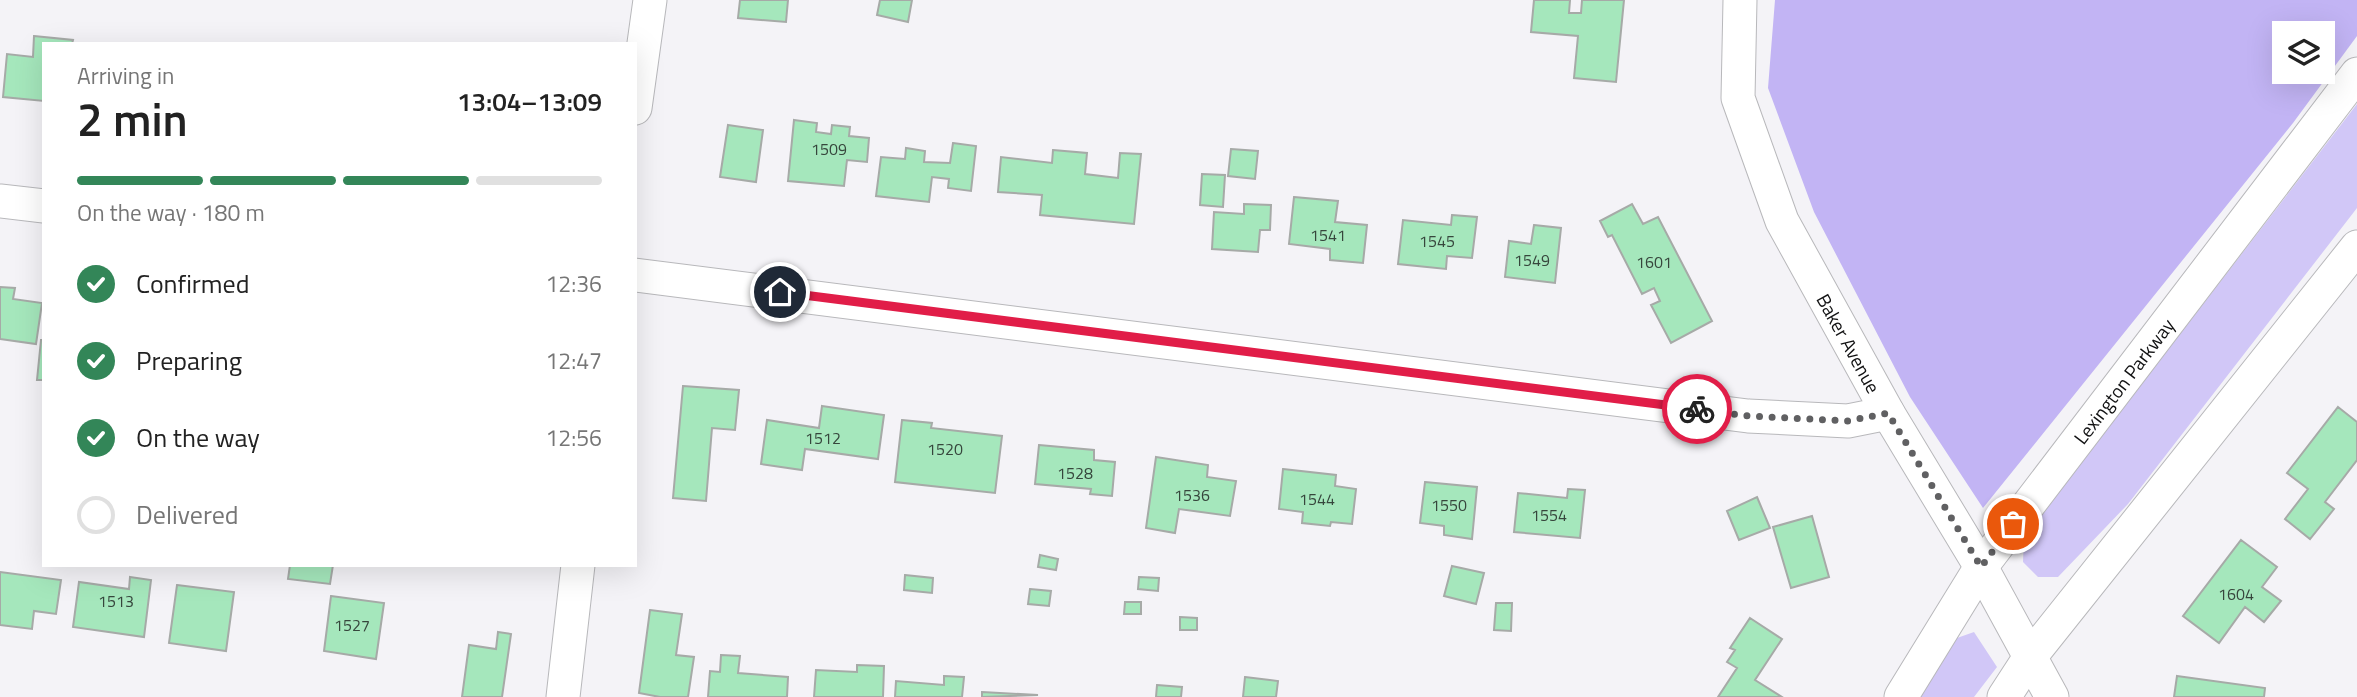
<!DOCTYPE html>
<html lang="en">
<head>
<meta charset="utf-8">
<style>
	body { margin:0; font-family:"Titillium Web",sans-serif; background:#f2f2f2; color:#222; height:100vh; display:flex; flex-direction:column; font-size:26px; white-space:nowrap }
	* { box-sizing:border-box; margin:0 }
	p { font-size:23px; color:#767676 }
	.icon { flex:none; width:38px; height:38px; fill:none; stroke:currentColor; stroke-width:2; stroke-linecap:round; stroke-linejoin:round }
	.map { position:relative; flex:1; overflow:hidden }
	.side { position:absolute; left:42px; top:42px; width:595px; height:525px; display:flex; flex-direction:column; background:#fff; border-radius:0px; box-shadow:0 7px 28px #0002 }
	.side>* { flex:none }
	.controls { position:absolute; left:2272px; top:21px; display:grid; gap:14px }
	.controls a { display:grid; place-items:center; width:63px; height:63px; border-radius:0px; background:#fff; box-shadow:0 7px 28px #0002; font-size:35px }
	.pin { position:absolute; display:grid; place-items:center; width:60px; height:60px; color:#fff; margin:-30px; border:4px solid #fff; border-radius:50%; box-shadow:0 2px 7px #0007 }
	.courier { position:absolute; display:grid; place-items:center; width:70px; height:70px; margin:-35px; border:5px solid #e11d48; border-radius:50%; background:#fff; color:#222; box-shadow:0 2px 9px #0007 }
	.summary em { font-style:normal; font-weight:600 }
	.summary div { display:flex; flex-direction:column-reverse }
	.summary { display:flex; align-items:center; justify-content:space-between; height:119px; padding:0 35px }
	h1 { font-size:46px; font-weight:600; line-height:52px }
	.bar { display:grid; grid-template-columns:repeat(4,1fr); gap:10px 7px; align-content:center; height:84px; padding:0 35px }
	.bar i { height:9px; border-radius:5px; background:#e0e0e0 }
	.bar .on { background:#338658 }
	.bar p { grid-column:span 4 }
	ol { padding:0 35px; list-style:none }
	li { display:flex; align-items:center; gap:21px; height:77px }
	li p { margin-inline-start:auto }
	li .icon { padding:7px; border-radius:50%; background:#338658; color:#fff; stroke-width:4 }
	li:last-child { color:#767676 }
	li i { width:38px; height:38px; border:4px solid #e0e0e0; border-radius:50% }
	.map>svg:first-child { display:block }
	.green { fill:#d1c7f7 }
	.forest { fill:#c2b4f4; fill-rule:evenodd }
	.building { fill:#a5e7bc; stroke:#a6aaa7; stroke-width:2 }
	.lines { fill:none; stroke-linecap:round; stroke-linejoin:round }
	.minor-casing { stroke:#b8b8bb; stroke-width:35 }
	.minor { stroke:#fff; stroke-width:33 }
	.done { stroke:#606062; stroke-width:7; stroke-dasharray:0 12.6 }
	.route { stroke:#e11d48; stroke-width:9 }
	.labels { text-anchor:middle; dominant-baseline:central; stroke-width:5; stroke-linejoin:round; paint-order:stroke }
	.number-label { font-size:16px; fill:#36463c }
	.street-label { font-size:19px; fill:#111112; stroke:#fff }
</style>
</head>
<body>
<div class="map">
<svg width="2357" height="697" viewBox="0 0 2357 697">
	<rect width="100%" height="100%" fill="#f4f3f7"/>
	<path class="green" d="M2357,104v104l-229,296 -70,73h-20l-15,-15 1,-25z
		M1974,632l23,35 -23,30h-55l38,-59z"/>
	<path class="forest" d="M1775,0h582v36l-64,87 -310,385 -73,-111 -96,-185 -46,-124zM2284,33h38v39h-38z"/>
	<path class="building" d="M740,0h48l-2,22 -48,-4z
		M880,0h32l-4,22 -31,-7z
		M1534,0h36l-1,13h12l1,-13h42l-8,82 -42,-4 4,-42 -47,-4z
		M34,36l39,4 -1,4h-28v57l-41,-4 4,-43 26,3z
		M794,120l23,3 -1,9 15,2 1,-9 18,2 -1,9 20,2 -2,24 -20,-2 -3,26 -56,-5z
		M728,125l35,5 -7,52 -36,-5z
		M953,143l23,3 -5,45 -23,-3 1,-9 -17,-2 -3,25 -53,-6 5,-39 24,2 1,-11 19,3 -1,11 26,1z
		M1231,149l27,2 -3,28 -27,-3z
		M1053,150l34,3 -2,21 33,4 2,-25 21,1 -7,70 -94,-9 2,-20 -44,-3 3,-35 51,6z
		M1202,174l23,1 -2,32 -23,-2z
		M1294,197l44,4 -3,21 32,3 -4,38 -33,-3v-11l-41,-5z
		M1244,204l27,1 -1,25h-10l-2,22 -46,-3 2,-37 30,2z
		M1632,204l11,20 15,-7 54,104 -41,22 -20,-38 9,-4 -6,-13 -12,6 -30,-59 -4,2 -8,-16z
		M1452,215l25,2 -5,41 -25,-2 -1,13 -48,-5 5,-44 48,5z
		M1534,225l27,3 -6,55 -50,-6 4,-36 22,3z
		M0,287l15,1 -2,11 29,4 -6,41 -36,-5z
		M41,340h3v40h-7z
		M683,386l56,4 -4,40 -23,-2 -6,73 -33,-3z
		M822,406l62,9 -6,44 -73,-10 -3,21 -41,-6 6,-44 52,8z
		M2338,407l19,15v38l-32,42 9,7 -24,30 -25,-20 23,-30 -21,-16z
		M902,420l30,3 -1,5 71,8 -7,57 -100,-11z
		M1039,445l55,5v10l21,2 -3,34 -22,-2 1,-5 -56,-5z
		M1156,457l52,8 -1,12 29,4 -6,35 -51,-7 -4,24 -29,-5z
		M1283,469l53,6 -1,11 21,3 -4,35 -21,-2 -1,4 -28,-3 1,-11 -24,-3z
		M1425,482l52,5 -5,52 -28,-4v-9l-24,-3z
		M1568,489l17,1 -5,48 -66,-6 4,-39 49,5z
		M1757,497l13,31 -31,12 -12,-29z
		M1812,516l17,61 -38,11 -18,-61z
		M2241,540l36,27 -15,20 19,14 -17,21 -19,-15 -26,36 -36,-27z
		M1040,555l18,4 -2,11 -18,-3z
		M290,565h43l-3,19 -42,-5z
		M1452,566l32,7 -8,31 -32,-8z
		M0,572l61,8 -5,34 -22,-3 -2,18 -32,-4z
		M905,575l28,3 -1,15 -28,-3z
		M130,577l21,3 -7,57 -71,-10 6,-45 50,7z
		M1139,577l20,1 -1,13 -20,-2z
		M177,585l57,7 -8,59 -57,-8z
		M1030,589l21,2 -2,15 -21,-2z
		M331,596l53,7 -8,56 -52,-8z
		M1125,602h16v12h-17z
		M1496,603h16l-1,28 -17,-1z
		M650,610l32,4 -6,41 18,2 -6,40h-28l-21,-4z
		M1180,617l17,1v12h-17z
		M1750,618l32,21 -27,41 27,17h-64l19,-29 -10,-6 8,-12 -5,-2z
		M498,632l13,2 -9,63h-40l7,-52 27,4z
		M721,655l19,1 -2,17 50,4 -1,20h-79l2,-26 10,1z
		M857,665l27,1 -1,31h-69l2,-27 41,2z
		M944,676l20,1 -2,20h-67l1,-16 48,4z
		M2177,676l88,12 -1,9h-90z
		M1245,677l33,4 -2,16h-33z
		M1157,685l25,2 -1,10h-25z
		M982,692l56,3 -56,2z"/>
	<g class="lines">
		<g class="minor-casing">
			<g id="minor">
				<path id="s1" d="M1740,0l-2,98 44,123 106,192 93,154 71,130"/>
				<path d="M635,108l15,-108"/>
				<path d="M0,201l44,5"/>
				<path d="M635,275l1113,141 100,5 40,-8"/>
				<path d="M563,697l15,-132"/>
				<path id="s2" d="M1901,697l80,-130 376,-493"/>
				<path d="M2004,697l26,-40 327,-410"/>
			</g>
		</g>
		<use href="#minor" class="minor"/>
	</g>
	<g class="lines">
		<path class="done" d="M1697,409l51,7 100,5 40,-8 93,154 32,-43"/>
		<path class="route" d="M780,292l917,117"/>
	</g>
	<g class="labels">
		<g class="number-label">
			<text x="829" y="149">1509</text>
			<text x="1328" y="235">1541</text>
			<text x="1437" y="241">1545</text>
			<text x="1532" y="260">1549</text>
			<text x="1654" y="262">1601</text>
			<text x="823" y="438">1512</text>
			<text x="945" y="449">1520</text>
			<text x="1075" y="473">1528</text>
			<text x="1192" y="495">1536</text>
			<text x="1317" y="499">1544</text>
			<text x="1449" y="505">1550</text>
			<text x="1549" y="515">1554</text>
			<text x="2236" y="594">1604</text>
			<text x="116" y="601">1513</text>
			<text x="352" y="625">1527</text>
		</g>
		<g class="street-label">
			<text stroke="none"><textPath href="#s1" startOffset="368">Baker Avenue</textPath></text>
			<text stroke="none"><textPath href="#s2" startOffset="387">Lexington Parkway</textPath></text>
		</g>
	</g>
</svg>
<div class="controls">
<a><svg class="icon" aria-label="layers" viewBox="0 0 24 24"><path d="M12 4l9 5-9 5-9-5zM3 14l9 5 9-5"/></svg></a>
</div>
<div class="pin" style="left:2013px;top:524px;background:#ea580c"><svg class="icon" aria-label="bag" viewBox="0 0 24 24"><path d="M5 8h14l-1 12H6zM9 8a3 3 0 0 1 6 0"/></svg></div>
<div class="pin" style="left:780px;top:292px;background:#1f2937"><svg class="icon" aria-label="home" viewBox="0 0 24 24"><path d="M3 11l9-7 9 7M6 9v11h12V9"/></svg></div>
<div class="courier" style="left:1697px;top:409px"><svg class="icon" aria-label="bike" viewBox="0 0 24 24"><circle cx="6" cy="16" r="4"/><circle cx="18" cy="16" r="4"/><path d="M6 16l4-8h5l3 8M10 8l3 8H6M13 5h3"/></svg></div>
<section class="side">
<div class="summary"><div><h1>2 min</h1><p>Arriving in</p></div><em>13:04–13:09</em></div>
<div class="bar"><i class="on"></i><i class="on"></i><i class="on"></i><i></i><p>On the way · 180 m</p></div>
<ol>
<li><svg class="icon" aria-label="check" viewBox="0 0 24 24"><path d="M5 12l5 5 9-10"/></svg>Confirmed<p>12:36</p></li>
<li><svg class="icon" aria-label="check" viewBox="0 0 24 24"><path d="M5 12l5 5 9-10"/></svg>Preparing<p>12:47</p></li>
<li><svg class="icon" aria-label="check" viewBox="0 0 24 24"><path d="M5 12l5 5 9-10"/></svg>On the way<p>12:56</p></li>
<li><i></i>Delivered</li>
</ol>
</section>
</div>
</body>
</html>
